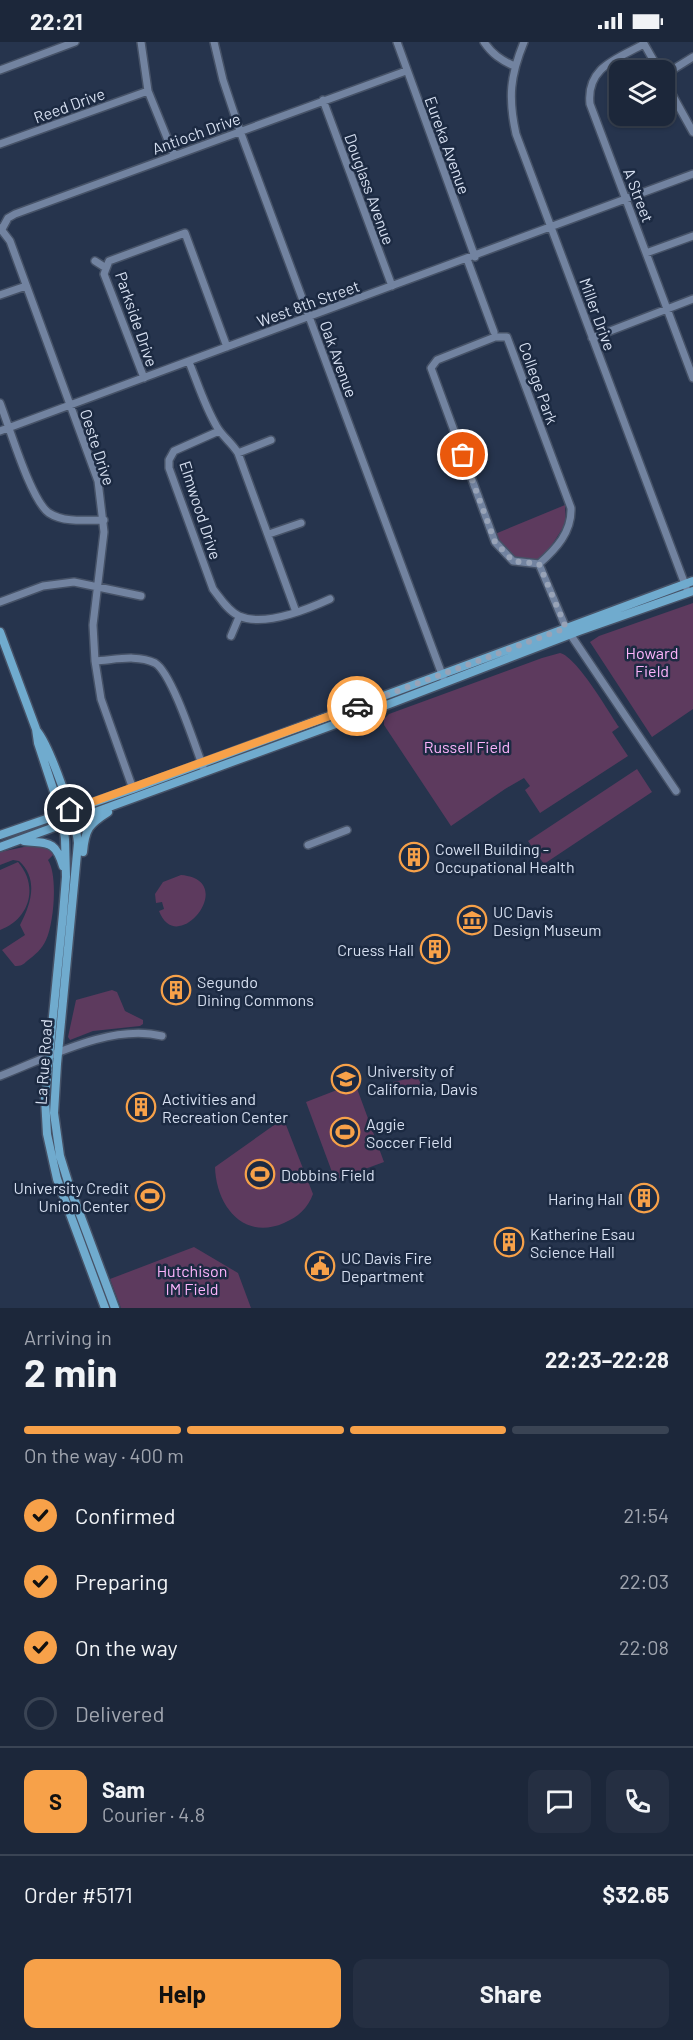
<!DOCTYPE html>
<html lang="en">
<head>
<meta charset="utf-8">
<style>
	body { margin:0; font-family:Barlow,sans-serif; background:#252f42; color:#f1f3f6; height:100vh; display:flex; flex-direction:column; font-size:22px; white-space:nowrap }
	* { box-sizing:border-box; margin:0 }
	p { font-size:20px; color:#a0a5af }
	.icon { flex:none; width:33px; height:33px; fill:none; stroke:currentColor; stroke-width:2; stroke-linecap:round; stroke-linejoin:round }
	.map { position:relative; height:1266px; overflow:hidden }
	.panel { display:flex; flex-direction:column; background:#1c273a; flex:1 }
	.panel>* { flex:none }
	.buttons { position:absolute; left:609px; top:18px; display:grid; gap:12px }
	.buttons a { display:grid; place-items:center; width:66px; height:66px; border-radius:12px; background:#1c273a; box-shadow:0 2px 4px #0004,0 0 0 2px #3a4454; font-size:30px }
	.pin { position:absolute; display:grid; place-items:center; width:51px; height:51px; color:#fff; margin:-26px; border:3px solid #fff; border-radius:50%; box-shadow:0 2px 6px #0007 }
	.courier { position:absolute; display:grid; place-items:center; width:60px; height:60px; margin:-30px; border:4px solid #f7a149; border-radius:50%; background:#fff; color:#222; box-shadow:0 2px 8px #0007 }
	.headline em { font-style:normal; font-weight:700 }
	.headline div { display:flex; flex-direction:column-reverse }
	.headline { display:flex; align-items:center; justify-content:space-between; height:102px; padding:0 24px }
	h1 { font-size:39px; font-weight:700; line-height:45px }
	.bar { display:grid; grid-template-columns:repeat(4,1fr); gap:9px 6px; align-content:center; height:72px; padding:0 24px }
	.bar i { height:8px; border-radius:4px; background:#3a4454 }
	.bar .on { background:#f7a149 }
	.bar p { grid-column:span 4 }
	.line { display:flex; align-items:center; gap:15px; padding:0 24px; border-top:2px solid #3a4454 }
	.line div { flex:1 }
	.round { display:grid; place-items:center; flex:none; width:63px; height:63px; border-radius:12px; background:#252f42 }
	ol { padding:0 24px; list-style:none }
	li { display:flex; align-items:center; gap:18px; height:66px }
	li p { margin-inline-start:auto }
	li .icon { padding:6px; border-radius:50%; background:#f7a149; color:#111; stroke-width:4 }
	li:last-child { color:#a0a5af }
	li i { width:33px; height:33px; border:3px solid #3a4454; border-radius:50% }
	.action { display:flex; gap:12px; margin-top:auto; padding:12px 24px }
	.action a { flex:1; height:69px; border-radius:12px; background:#f7a149; color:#111; font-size:24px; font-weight:700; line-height:69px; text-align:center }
	.action a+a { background:#252f42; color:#f1f3f6 }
	.status { display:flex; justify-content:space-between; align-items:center; height:42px; padding:0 30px; background:#1c273a; direction:ltr }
	.status svg { height:16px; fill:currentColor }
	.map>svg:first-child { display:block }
	.green { fill:#5d3a5e }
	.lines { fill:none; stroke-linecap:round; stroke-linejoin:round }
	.minor-casing { stroke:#465267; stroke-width:10 }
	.major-casing { stroke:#465267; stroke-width:11 }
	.minor { stroke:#7283a0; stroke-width:7 }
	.major { stroke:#70abce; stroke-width:8 }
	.done { stroke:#98a3b7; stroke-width:6; stroke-dasharray:0 10.8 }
	.route { stroke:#f7a149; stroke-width:8 }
	.labels { text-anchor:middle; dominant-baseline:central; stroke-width:5; stroke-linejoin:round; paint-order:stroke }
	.street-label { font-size:16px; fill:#d6dff0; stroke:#1c2a42 }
	.park-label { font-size:16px; fill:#fcb4fc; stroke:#1c2a42 }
	.poi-label { font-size:16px; fill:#d6dff0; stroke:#1c2a42; text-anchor:start }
</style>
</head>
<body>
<div class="status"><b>22:21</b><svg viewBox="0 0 49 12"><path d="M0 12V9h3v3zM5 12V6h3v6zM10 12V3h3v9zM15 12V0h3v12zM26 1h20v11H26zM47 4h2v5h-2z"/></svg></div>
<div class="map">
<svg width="693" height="1266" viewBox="0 0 693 1266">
	<rect width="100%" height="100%" fill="#26344d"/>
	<path class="green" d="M565,463l1,18 -18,28 -9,8 -6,1 -20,-2 -7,-6 -11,-18z
		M693,561v106l-41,28 -62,-95 9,-6z
		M560,611c17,4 48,58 59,74l-7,5 16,24 -88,57 -15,-23 5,-4 -6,-8 -19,11 -54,37 -67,-101v-6l5,-5 153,-56z
		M637,727l15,23 -108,72 -16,-23z
		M38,802l13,6 3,4 -6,6c10,15 6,63 -2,80 -4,9 -11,15 -19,21 -4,4 -6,5 -12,5l-13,-16 23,-15 -5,-10c11,-21 19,-46 -1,-64l-6,-1 -13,5v-13z
		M18,820c21,24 12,57 -18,68v-60z
		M181,833c59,5 -4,84 -22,36l5,-2 -2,-7 -6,1 -1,-9 8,-12z
		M112,948l5,2 8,19 18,9v4l-3,2 -47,5 -23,9 -2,-3 8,-37z
		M417,1035l5,8 -12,6 -13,-2 -4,-4v-3z
		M355,1041l29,79 -49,18 -29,-78z
		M277,1081l9,2 27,69c-5,14 -15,23 -29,29 -41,18 -68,-18 -69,-56z
		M194,1205l44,26 13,35h-130l-11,-29z"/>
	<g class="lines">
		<g class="minor-casing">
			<path id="minor" d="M141,0l7,49 26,64
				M214,0l9,38 17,51 203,546
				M397,0l78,215
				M484,0c8,12 17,18 30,24
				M524,0c-14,34 -16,56 -8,92l170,453
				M643,0l16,28
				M644,2c-27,15 -58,23 -54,60l103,274
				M0,28l75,-28
				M664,33l29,-18
				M664,38l29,52
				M323,58l69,186
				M0,102l148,-53
				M0,186l10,13 88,240 6,51 -11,93 2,36 6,38 32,90
				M2,187l6,-11 7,-4 391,-143
				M646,211l47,-17
				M467,217l27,73
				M95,219l11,7
				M0,253l26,-9
				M592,296l101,-39
				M189,320c9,22 16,45 28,65 6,10 15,16 21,26l58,159
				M144,336l-40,-104 5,-13 76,-28 42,114
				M0,361c9,23 31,98 49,110 15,10 38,7 55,7
				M0,389l693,-257
				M219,389l-45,20 -5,9v8l44,121c7,9 15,22 26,27 25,11 67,-6 91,-17
				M238,411l33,-13
				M269,492l32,-11
				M539,522l-26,-3 -18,-19 -64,-174 6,-8 58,-23h12l64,171c1,24 -15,41 -32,56l27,64 110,163
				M0,560l43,-16 31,-4 67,14
				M231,594l8,-19
				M95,619c19,-1 42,-7 60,2 17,10 40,83 48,104
				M308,803l39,-15
				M0,1034c47,-18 111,-53 162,-40"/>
		</g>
		<g class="major-casing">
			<path id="major" d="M0,590l36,97 2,14 23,70 4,26 1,38 -3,37 -18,184 2,36 10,45 48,129
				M37,689c13,16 39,90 41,112l-21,221 -3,49 6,43 9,29 46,123
				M0,793l133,-46 560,-208
				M24,799c23,3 31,-2 39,25
				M0,805l371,-136 208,-80 114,-40
				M83,810c2,-23 6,-28 25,-40"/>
		</g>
		<use href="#minor" class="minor"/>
		<use href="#major" class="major"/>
	</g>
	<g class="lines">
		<path class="done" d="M357,664l209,-78 -27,-64 -26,-3 -18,-19 -32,-87"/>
		<path class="route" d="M70,768l287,-104"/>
	</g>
	<defs>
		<g id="building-ring" transform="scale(1.5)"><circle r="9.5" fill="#1c2a42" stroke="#f7a149" stroke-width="1.5"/><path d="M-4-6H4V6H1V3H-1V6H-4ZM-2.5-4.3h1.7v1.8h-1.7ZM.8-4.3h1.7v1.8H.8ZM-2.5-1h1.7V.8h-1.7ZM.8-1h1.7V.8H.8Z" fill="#f7a149"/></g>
		<g id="museum-ring" transform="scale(1.5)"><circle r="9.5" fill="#1c2a42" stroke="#f7a149" stroke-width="1.5"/><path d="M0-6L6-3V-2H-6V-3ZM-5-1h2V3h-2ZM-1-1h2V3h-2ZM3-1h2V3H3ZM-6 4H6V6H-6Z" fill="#f7a149"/></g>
		<g id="university-ring" transform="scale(1.5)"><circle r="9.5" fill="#1c2a42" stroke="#f7a149" stroke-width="1.5"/><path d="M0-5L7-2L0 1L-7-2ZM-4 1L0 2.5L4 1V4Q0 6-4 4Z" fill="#f7a149"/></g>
		<g id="stadium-ring" transform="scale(1.5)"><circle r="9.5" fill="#1c2a42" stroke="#f7a149" stroke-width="1.5"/><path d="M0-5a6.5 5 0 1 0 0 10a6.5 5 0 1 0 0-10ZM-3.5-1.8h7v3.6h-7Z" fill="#f7a149"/></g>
		<g id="civic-ring" transform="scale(1.5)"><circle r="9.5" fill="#1c2a42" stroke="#f7a149" stroke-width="1.5"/><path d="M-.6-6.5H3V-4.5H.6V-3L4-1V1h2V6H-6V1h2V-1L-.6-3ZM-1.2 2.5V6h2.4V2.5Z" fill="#f7a149"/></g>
	</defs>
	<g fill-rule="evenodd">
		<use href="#building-ring" x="414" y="815"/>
		<use href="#museum-ring" x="472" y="878"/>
		<use href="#building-ring" x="435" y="907"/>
		<use href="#building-ring" x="176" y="948"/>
		<use href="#university-ring" x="346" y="1037"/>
		<use href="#building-ring" x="141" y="1065"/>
		<use href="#stadium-ring" x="345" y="1090"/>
		<use href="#stadium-ring" x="260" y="1132"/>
		<use href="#stadium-ring" x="150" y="1154"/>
		<use href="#building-ring" x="644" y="1156"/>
		<use href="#building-ring" x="509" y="1200"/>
		<use href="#civic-ring" x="320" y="1224"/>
	</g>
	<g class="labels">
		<g class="street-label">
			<text transform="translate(69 63) rotate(-20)">Reed Drive</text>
			<text transform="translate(196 91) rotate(-20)">Antioch Drive</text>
			<text transform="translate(448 103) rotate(70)">Eureka Avenue</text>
			<text transform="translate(370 147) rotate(70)">Douglass Avenue</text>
			<text transform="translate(639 153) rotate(69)">A Street</text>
			<text transform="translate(308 261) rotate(-20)">West 8th Street</text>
			<text transform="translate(598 272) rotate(70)">Miller Drive</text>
			<text transform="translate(137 277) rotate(71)">Parkside Drive</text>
			<text transform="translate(339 317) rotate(70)">Oak Avenue</text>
			<text transform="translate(539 341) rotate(70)">College Park</text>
			<text transform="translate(98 405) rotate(72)">Oeste Drive</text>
			<text transform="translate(201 468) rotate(72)">Elmwood Drive</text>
			<text transform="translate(43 1020) rotate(-86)">La Rue Road</text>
		</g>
		<g class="park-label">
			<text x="652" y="610">Howard<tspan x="652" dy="18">Field</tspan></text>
			<text x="467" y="704">Russell Field</text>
			<text x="192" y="1228">Hutchison<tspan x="192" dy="18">IM Field</tspan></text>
		</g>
		<g class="poi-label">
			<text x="435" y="806">Cowell Building -<tspan x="435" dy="18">Occupational Health</tspan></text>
			<text x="493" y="869">UC Davis<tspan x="493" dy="18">Design Museum</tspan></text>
			<text x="414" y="907" text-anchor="end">Cruess Hall</text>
			<text x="197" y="939">Segundo<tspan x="197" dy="18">Dining Commons</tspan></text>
			<text x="367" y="1028">University of<tspan x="367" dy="18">California, Davis</tspan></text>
			<text x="162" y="1056">Activities and<tspan x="162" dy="18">Recreation Center</tspan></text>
			<text x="366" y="1081">Aggie<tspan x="366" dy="18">Soccer Field</tspan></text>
			<text x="281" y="1132">Dobbins Field</text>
			<text x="129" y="1145" text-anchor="end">University Credit<tspan x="129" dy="18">Union Center</tspan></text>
			<text x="623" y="1156" text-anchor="end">Haring Hall</text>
			<text x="530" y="1191">Katherine Esau<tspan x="530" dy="18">Science Hall</tspan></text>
			<text x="341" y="1215">UC Davis Fire<tspan x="341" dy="18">Department</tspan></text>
		</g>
	</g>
</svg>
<div class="buttons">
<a><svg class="icon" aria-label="layers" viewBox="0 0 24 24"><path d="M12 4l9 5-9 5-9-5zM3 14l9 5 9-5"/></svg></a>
</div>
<div class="pin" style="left:463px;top:413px;background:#ea580c"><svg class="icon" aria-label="bag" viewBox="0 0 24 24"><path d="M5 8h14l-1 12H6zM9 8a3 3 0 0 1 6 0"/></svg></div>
<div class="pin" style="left:70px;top:768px;background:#1f2937"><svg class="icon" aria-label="home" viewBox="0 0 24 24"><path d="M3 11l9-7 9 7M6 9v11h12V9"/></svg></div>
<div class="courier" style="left:357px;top:664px"><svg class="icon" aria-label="car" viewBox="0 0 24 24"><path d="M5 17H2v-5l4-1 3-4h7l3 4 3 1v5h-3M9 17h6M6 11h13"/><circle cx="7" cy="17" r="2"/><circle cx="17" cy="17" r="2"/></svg></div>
</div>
<section class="panel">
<div class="headline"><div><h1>2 min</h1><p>Arriving in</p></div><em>22:23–22:28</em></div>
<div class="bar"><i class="on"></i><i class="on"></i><i class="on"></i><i></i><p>On the way · 400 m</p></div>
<ol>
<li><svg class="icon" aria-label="check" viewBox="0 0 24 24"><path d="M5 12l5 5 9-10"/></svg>Confirmed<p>21:54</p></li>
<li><svg class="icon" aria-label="check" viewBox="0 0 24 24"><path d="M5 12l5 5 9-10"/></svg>Preparing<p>22:03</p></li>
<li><svg class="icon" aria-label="check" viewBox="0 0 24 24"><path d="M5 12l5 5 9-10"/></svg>On the way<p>22:08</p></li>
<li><i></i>Delivered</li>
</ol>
<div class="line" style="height:108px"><b class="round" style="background:#f7a149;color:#111">S</b><div><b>Sam</b><p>Courier · 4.8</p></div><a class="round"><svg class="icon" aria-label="chat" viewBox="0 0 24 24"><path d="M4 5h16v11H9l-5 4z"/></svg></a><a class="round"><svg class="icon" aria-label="phone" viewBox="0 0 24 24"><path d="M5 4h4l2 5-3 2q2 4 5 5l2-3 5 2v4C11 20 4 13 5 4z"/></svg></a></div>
<div class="line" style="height:78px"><div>Order #5171</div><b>$32.65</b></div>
<div class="action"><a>Help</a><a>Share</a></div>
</section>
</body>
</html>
